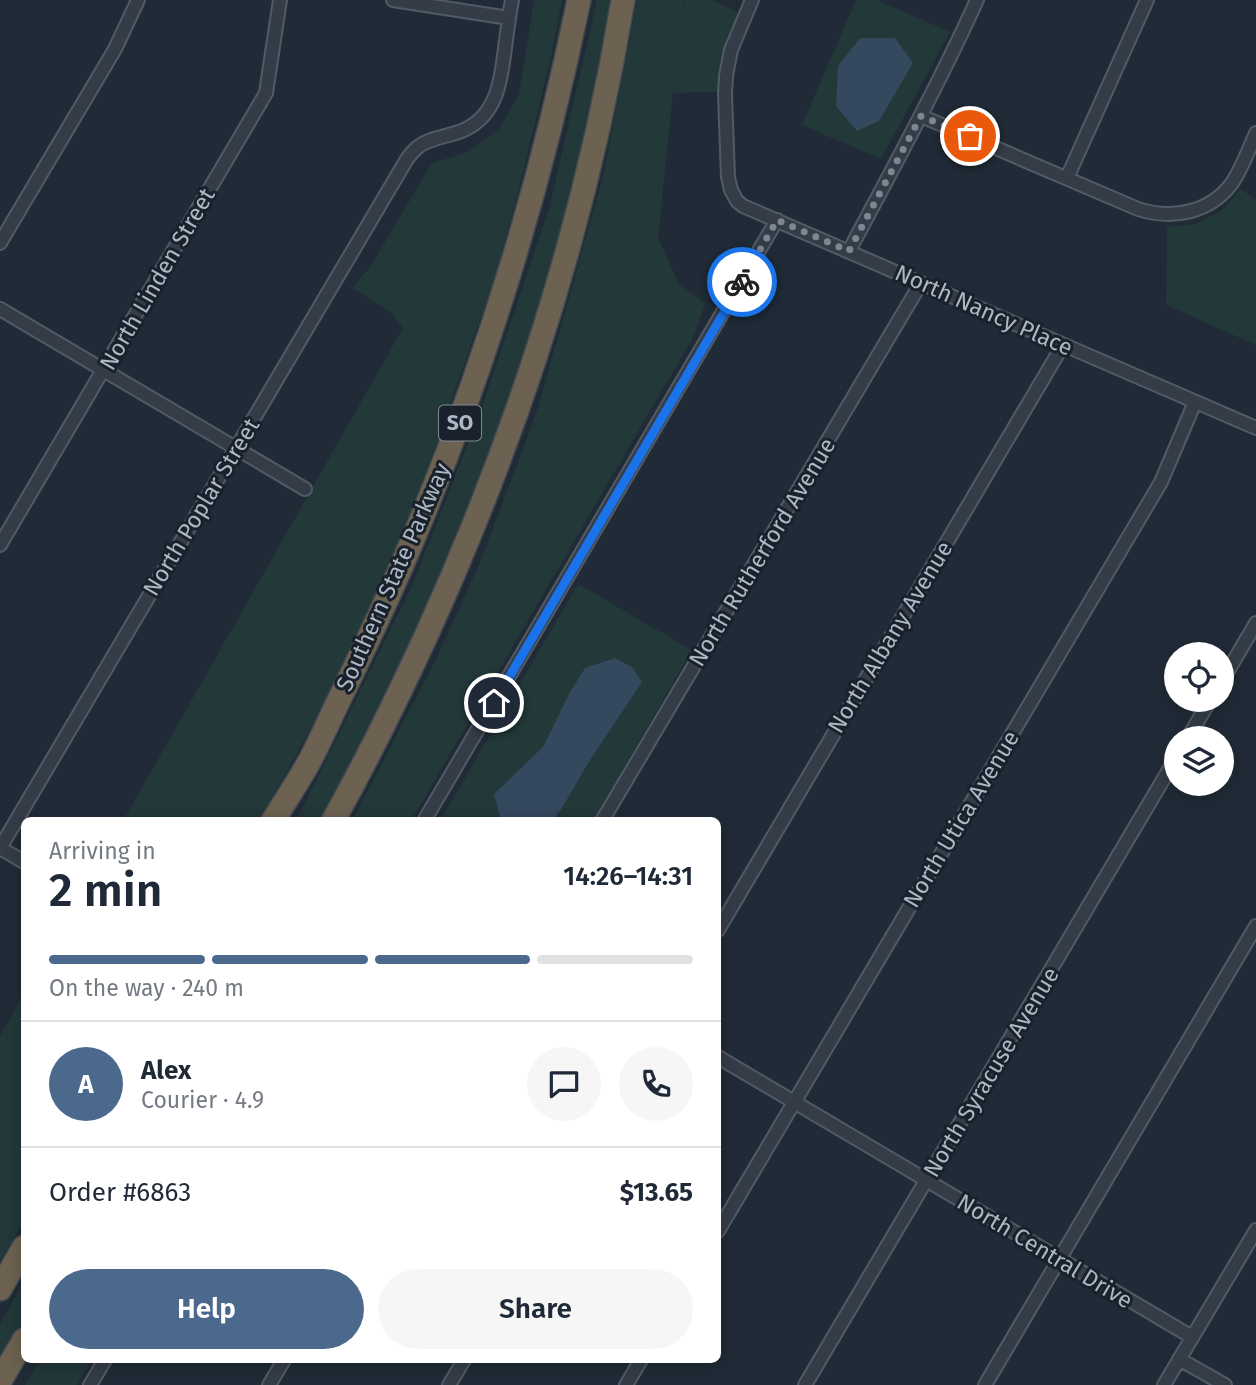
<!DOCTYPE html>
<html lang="en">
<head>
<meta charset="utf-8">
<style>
	body { margin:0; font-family:"Fira Sans",sans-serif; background:#f6f6f7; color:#1f2937; height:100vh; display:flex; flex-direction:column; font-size:26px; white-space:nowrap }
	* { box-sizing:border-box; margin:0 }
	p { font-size:23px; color:#747a83 }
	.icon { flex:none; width:38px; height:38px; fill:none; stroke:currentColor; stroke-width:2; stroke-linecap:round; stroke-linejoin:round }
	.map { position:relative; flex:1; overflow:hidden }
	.details { position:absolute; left:21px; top:817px; width:700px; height:546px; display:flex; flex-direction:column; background:#fff; border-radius:10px; box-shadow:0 4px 18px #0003 }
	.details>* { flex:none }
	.buttons { position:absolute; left:1164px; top:642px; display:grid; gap:14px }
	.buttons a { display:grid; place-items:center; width:70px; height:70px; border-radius:50%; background:#fff; box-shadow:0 4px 18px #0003; font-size:35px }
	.pin { position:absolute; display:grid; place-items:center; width:60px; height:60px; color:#fff; margin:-30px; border:4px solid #fff; border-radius:50%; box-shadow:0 2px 7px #0007 }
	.courier { position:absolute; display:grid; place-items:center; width:70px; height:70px; margin:-35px; border:5px solid #1a73e8; border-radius:50%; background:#fff; color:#222; box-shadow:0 2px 9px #0007 }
	.headline em { font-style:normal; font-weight:600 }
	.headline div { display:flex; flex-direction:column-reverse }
	.headline { display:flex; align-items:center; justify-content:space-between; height:119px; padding:0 28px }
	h1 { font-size:46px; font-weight:600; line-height:52px }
	.bar { display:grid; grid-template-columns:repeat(4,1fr); gap:10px 7px; align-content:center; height:84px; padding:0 28px }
	.bar i { height:9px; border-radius:5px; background:#e0e1e3 }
	.bar .on { background:#4b688d }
	.bar p { grid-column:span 4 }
	.line { display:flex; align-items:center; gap:18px; padding:0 28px; border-top:2px solid #e0e1e3 }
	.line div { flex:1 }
	.round { display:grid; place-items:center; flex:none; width:74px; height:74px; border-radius:37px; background:#f6f6f7 }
	.primary-button { display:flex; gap:14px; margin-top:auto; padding:14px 28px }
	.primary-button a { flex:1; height:80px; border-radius:42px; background:#4b688d; color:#fff; font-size:28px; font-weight:600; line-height:80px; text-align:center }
	.primary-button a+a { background:#f6f6f7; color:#1f2937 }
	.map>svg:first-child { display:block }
	.green { fill:#233839 }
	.water { fill:#34485e }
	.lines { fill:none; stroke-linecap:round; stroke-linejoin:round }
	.minor-casing { stroke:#515b65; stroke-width:16 }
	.motorway-casing { stroke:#3e4852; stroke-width:26 }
	.minor { stroke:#343d47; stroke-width:12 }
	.motorway { stroke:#6d6151; stroke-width:23 }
	.done { stroke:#7c8793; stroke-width:7; stroke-dasharray:0 12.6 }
	.route { stroke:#1a73e8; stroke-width:9 }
	.labels { text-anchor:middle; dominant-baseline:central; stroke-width:6; stroke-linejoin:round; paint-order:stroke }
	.shield { fill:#19222c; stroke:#818b96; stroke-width:2 }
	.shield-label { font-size:21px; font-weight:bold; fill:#aeb8c4 }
	.street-label { font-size:23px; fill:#aeb8c4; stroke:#19222c }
</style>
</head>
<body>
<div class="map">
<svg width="1256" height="1385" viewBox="0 0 1256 1385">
	<rect width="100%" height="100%" fill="#202b37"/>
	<path class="green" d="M534,0h28l-12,61 -28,116 -24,91 -73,208 -36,89 -47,106 -82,150h-137l280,-493 -11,-15 -40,-25 18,-21 62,-104 36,-11 31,-23 20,-34z
		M597,0h15l-23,121 -23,97 -28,99 -34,102 -71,179 -59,124 -51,99h-27l116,-235 70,-179 67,-198z
		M637,0h46v6l1,-6h28l28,13 -14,31 -8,48 -45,1 -15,145 21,46 26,19 -10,31 -284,487h-59l82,-158 45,-98 58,-154 66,-234z
		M856,0h21l73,32 -69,127 -79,-34z
		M1241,189l15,11v145l-90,-40 1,-78 28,-3 26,-13z
		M578,584l114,66 -99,171h-153z
		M24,993v228l-24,40v-225z
		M24,1282v43l-24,41v-42z
		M40,1360h51l-14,25h-52z"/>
	<path class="water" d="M860,38h35l18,25 -34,58 -22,10 -21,-25 2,-40z
		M615,658l17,9 10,15 -52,78 -28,48 -10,13h-50l-2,-4 -6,-23 49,-47 27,-55 15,-24z"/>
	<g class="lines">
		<g class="minor-casing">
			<path id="minor" d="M393,0l116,18
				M752,0l-21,50 -5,26 -1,18 3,83 3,13 6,11 6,5 513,222
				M921,116l217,93c34,11 72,4 94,-26 10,-15 17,-34 24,-50
				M1067,178l80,-178
				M0,243l115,-194 23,-49
				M849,251c44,-83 89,-165 128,-251
				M0,309l305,180
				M0,545l266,-452 14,-93
				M1222,681l34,-58
				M1188,738l22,-38
				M424,821l353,-601
				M602,821l319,-538
				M24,862l-24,-14 407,-689c3,-4 7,-9 11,-12 10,-9 33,-11 46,-17 33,-15 37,-49 41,-82 2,-16 4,-32 7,-48
				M718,930l345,-585
				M718,1057l474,280
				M718,1231l443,-749 34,-80
				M1179,1359l46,26
				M90,1385l15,-25
				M269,1385l15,-25
				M449,1385l15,-25
				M626,1385l15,-25
				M805,1385l371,-627
				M985,1385l271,-459
				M1164,1385l92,-155"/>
		</g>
		<g class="motorway-casing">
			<path id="motorway" d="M273,821c12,-20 25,-39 36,-59 11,-20 20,-42 30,-62 22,-45 43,-89 63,-135 79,-183 137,-370 177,-565
				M333,821c34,-61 64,-122 93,-185 92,-202 161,-417 197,-636
				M0,1289l24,-42
				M0,1381l24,-41"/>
		</g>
		<use href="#minor" class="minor"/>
		<use href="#motorway" class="motorway"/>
	</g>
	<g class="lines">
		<path class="done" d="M742,282l35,-62 72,31 72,-135 49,20"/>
		<path class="route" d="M494,703l248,-421"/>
	</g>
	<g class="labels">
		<rect class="shield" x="439" y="405.5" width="42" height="35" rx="5"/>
		<g class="shield-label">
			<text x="460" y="423">SO</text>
		</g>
		<g class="street-label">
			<text transform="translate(157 279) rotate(-60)">North Linden Street</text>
			<text transform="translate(984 310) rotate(24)">North Nancy Place</text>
			<text transform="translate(201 507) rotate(-59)">North Poplar Street</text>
			<text transform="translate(762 552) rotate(-59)">North Rutherford Avenue</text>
			<text transform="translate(393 577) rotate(-66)">Southern State Parkway</text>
			<text transform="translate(890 637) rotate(-59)">North Albany Avenue</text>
			<text transform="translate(961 819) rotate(-59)">North Utica Avenue</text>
			<text transform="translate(991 1072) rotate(-59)">North Syracuse Avenue</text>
			<text transform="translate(1045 1251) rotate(31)">North Central Drive</text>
		</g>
	</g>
</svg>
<div class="buttons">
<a><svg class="icon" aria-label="locate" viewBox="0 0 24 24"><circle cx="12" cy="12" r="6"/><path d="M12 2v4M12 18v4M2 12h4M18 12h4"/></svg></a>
<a><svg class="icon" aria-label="layers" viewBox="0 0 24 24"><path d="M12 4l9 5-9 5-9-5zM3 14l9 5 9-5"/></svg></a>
</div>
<div class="pin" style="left:970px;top:136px;background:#ea580c"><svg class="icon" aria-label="bag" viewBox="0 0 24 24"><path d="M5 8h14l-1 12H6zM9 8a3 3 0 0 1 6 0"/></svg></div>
<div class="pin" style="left:494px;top:703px;background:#1f2937"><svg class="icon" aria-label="home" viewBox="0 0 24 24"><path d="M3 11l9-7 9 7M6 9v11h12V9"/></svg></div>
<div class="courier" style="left:742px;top:282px"><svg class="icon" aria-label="bike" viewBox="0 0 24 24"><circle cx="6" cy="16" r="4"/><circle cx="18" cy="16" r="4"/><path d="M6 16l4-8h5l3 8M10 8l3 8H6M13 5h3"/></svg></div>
<section class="details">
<div class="headline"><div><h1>2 min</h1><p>Arriving in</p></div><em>14:26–14:31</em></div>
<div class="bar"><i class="on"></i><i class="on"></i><i class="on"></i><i></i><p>On the way · 240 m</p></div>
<div class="line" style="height:126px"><b class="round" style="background:#4b688d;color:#fff">A</b><div><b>Alex</b><p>Courier · 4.9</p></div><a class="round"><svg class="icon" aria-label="chat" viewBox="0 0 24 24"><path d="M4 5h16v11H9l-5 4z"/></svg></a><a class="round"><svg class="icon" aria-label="phone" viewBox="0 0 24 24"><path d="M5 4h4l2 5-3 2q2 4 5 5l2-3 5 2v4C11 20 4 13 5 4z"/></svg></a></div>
<div class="line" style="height:91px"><div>Order #6863</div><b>$13.65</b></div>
<div class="primary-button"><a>Help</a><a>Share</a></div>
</section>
</div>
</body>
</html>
